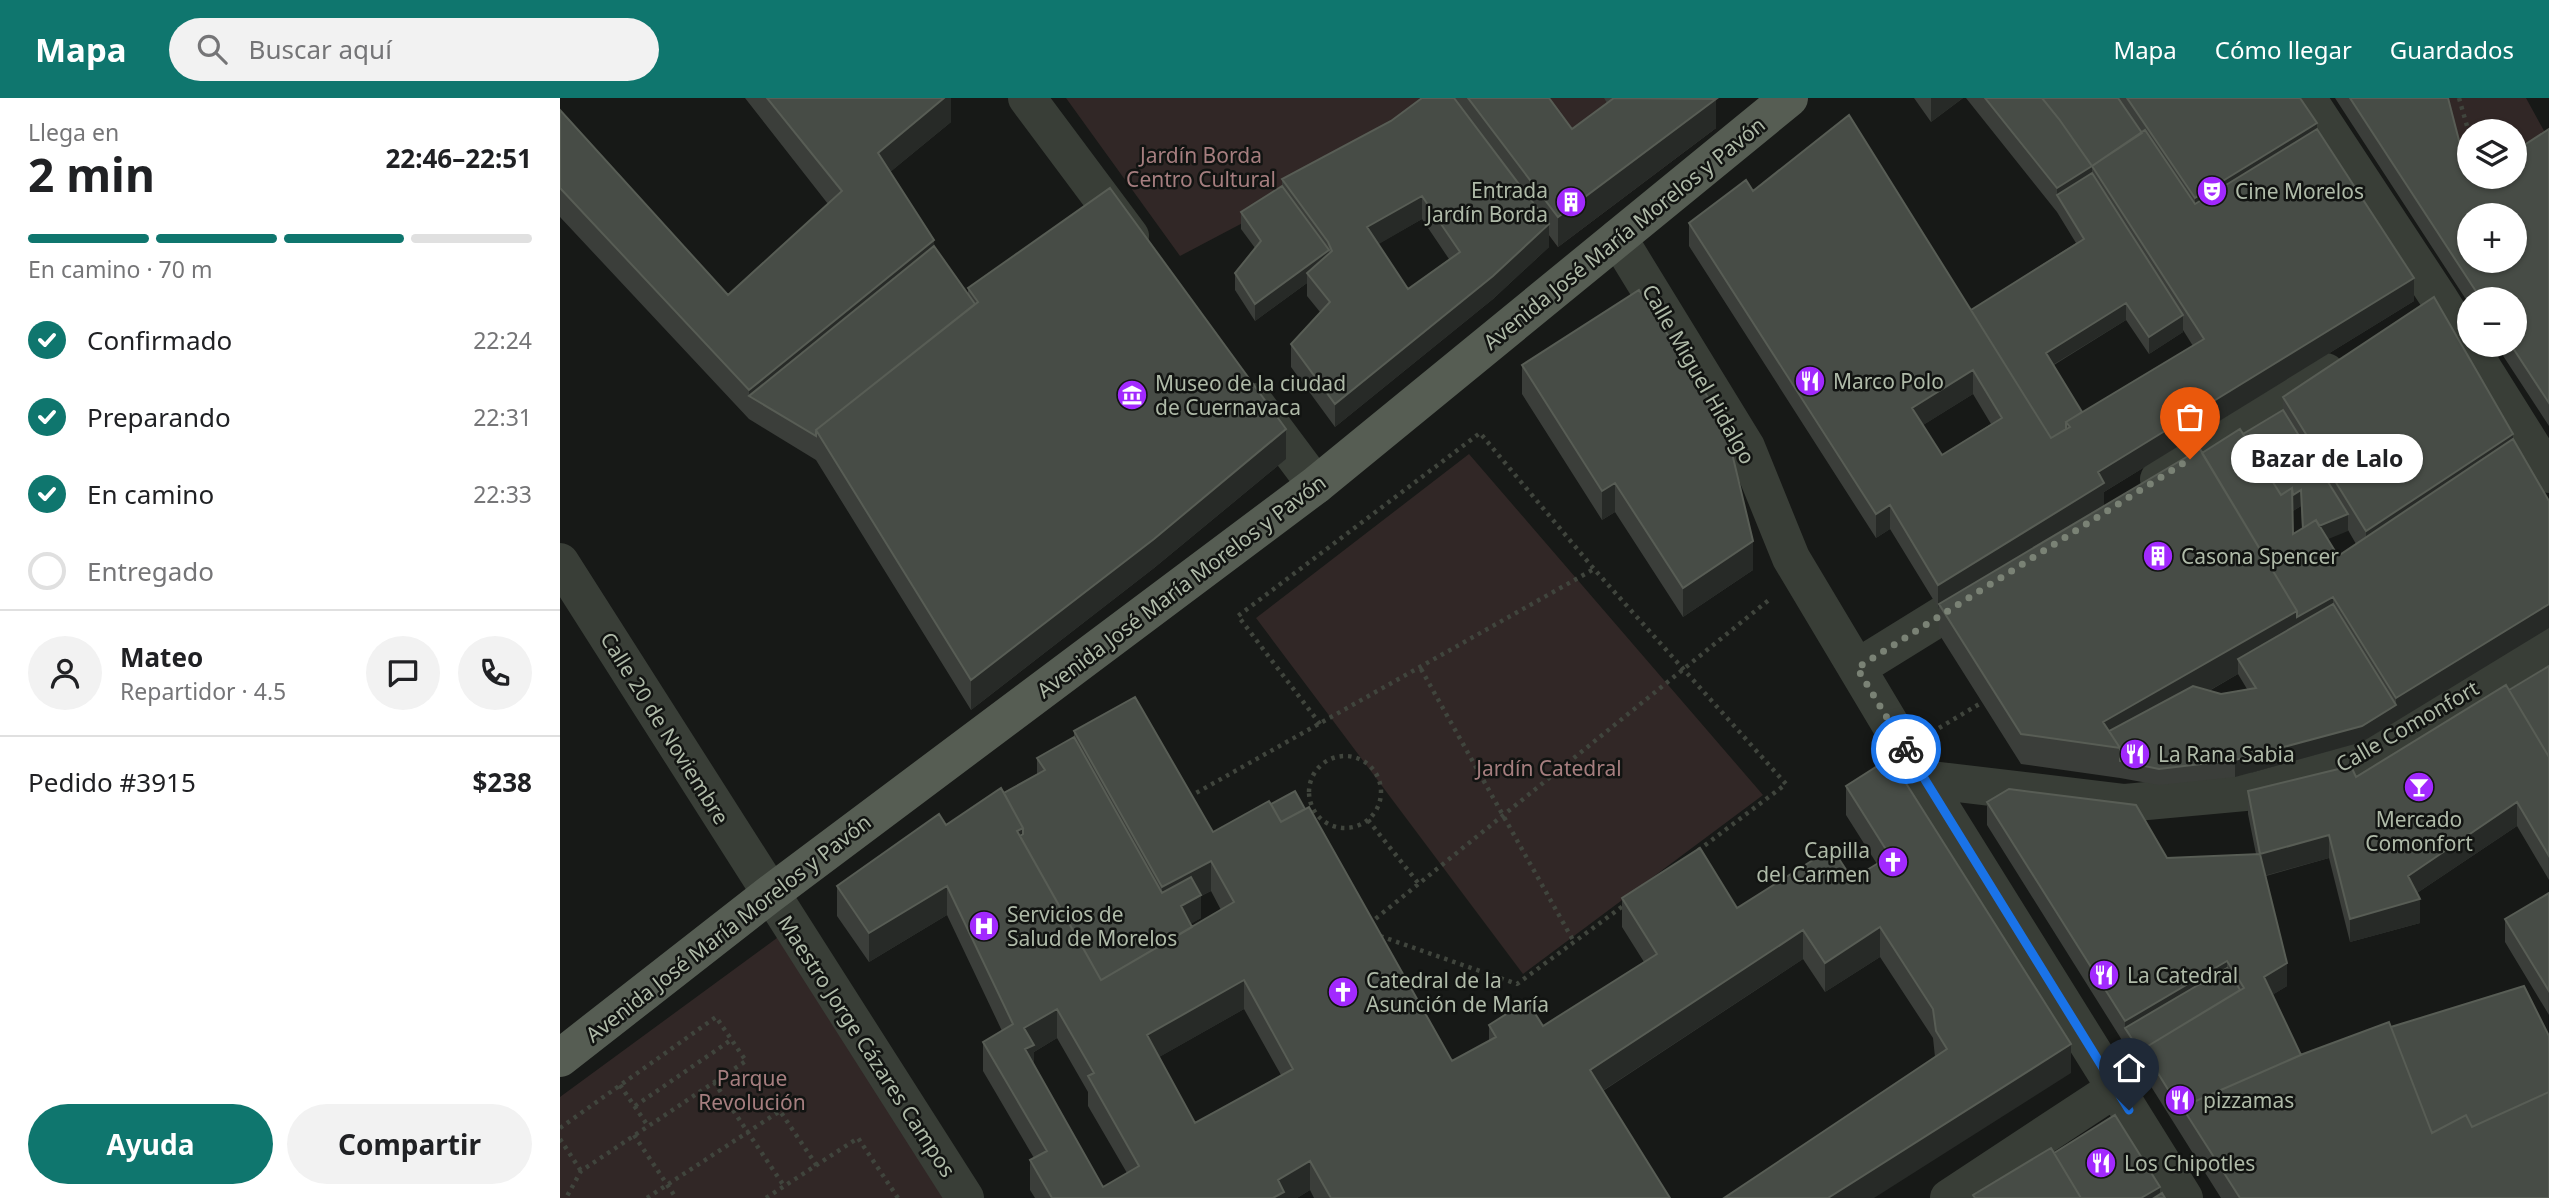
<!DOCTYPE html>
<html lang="es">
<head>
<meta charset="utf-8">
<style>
	body { margin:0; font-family:"Noto Sans",sans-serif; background:#f2f2f2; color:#202124; height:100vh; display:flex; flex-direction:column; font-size:26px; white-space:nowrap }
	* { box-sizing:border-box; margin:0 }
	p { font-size:23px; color:#757577 }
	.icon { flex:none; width:38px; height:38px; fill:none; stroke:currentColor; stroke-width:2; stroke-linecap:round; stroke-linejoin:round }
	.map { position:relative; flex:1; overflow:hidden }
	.details { display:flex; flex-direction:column; background:#fff; width:560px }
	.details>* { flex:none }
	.controls { position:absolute; left:1897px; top:21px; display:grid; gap:14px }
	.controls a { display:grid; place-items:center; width:70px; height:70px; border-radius:50%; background:#fff; box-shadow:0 2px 5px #0004; font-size:35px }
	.pin { position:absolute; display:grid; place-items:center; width:60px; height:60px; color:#fff; margin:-72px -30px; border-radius:50% 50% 50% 0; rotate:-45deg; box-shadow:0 0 7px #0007 }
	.pin .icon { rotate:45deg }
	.courier { position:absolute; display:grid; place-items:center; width:70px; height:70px; margin:-35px; border:5px solid #1a73e8; border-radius:50%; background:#fff; color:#222; box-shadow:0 2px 9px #0007 }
	.bubble { position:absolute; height:49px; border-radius:24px; background:#fff; box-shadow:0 2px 5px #0004; font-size:23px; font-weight:700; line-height:49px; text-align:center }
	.overview em { font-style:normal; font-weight:700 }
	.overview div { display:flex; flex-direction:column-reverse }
	.overview { display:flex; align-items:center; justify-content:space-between; height:119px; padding:0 28px }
	h1 { font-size:46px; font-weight:700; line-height:52px }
	.bar { display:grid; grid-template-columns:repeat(4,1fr); gap:10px 7px; align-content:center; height:84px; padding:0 28px }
	.bar i { height:9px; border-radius:5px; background:#e0e0e0 }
	.bar .active { background:#0f766e }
	.bar p { grid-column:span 4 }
	.line { display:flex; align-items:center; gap:18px; padding:0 28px; border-top:2px solid #e0e0e0 }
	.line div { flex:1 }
	.round { display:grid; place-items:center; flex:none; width:74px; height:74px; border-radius:37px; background:#f2f2f2 }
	ol { padding:0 28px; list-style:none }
	li { display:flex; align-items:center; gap:21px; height:77px }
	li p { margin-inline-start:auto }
	li .icon { padding:7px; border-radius:50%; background:#0f766e; color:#fff; stroke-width:4 }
	li:last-child { color:#757577 }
	li i { width:38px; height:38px; border:4px solid #e0e0e0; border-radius:50% }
	.cta { display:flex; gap:14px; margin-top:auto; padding:14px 28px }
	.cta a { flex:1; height:80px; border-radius:42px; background:#0f766e; color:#fff; font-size:28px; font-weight:700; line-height:80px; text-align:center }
	.cta a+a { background:#f2f2f2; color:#202124 }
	header { display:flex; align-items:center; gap:42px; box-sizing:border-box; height:98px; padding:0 35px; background:#0f766e; color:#fff }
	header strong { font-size:33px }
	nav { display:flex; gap:38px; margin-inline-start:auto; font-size:24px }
	.search { width:490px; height:63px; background:#f2f2f2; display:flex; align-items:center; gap:18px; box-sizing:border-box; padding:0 24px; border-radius:38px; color:#757577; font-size:26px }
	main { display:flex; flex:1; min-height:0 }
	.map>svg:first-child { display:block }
	.green { fill:#312726 }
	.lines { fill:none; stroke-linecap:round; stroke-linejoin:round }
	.path { stroke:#40453d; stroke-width:4.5; stroke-dasharray:3.5 5; stroke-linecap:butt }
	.minor { stroke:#393e37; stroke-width:38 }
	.major { stroke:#565d53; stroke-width:38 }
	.wall { fill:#3b3e3a; fill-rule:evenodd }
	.shaded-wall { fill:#272a27 }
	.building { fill:#474c46; stroke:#585d55; stroke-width:2; fill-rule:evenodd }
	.done { stroke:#7a8275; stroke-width:7; stroke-dasharray:0 12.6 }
	.route { stroke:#1a73e8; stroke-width:9 }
	.labels { text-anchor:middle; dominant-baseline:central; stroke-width:5; stroke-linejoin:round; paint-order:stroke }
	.park-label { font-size:21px; fill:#a67e7f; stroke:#121412 }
	.poi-label { font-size:21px; fill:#afbaa8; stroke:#121412; text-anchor:start }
	.street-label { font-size:21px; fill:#afbaa8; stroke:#121412 }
</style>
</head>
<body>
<header>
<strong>Mapa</strong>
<div class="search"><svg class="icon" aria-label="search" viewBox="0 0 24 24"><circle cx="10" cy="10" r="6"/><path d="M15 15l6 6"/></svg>Buscar aquí</div>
<nav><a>Mapa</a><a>Cómo llegar</a><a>Guardados</a></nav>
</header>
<main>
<section class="details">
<div class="overview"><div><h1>2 min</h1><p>Llega en</p></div><em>22:46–22:51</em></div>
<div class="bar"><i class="active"></i><i class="active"></i><i class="active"></i><i></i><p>En camino · 70 m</p></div>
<ol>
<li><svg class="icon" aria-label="check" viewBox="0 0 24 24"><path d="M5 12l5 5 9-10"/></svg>Confirmado<p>22:24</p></li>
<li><svg class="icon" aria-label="check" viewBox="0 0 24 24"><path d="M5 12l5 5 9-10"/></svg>Preparando<p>22:31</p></li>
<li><svg class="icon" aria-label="check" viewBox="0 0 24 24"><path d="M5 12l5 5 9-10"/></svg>En camino<p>22:33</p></li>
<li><i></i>Entregado</li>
</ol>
<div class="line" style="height:126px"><a class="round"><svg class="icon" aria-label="person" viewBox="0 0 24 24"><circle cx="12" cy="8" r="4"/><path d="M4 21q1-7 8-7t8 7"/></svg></a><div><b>Mateo</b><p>Repartidor · 4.5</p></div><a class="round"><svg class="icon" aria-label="chat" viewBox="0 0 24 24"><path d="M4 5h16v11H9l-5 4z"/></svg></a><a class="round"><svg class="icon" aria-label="phone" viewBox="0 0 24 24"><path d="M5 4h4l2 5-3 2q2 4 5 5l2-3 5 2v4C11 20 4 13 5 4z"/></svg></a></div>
<div class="line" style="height:91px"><div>Pedido #3915</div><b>$238</b></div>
<div class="cta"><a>Ayuda</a><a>Compartir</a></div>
</section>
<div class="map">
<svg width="1989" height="1100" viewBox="0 0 1989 1100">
	<rect width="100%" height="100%" fill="#171917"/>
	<path class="green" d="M506,0h627l23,30 -158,119 -111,-147 -56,45 -211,111z
		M1882,0h84l23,42 -34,35v-44h-46v46l11,20 -19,-26z
		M909,356l294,341 -240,179 -267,-356z
		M221,837l171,263h-392v-101z"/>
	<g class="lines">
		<path class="path" d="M1899,0l10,35
			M861,571l153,273
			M760,626l-82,-108 242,-183 114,136 192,215 -90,68
			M1379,630l47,-28
			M749 694a36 36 0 1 1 72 0a36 36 0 1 1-72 0Z
			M629,699l405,-228
			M808,722l51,64
			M809,826l401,-325
			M820,838l137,48 110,-81
			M154,984l70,104
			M60,987l28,41
			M75,1008l96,-66
			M0,1030l156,-111 30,44 -165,110 -15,27
			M74,1037l42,63
			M0,1041l21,32
			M87,1100l133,-87 37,55
			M206,1100l92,-60 40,60"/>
		<path class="minor" d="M467,0l103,138
			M1747,0l133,202 109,174
			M1058,140l128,209 45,111 132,221 261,419
			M694,304l62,83
			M1599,381l167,-107
			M0,464l405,636
			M1297,570l126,-78
			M1363,681l202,24 131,-12 89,-25 204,-123
			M1389,1100l167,-110"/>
		<path class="major" d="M0,960l210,-164 546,-409 473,-387"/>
	</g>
	<path class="wall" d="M185,0h206v24l-61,50 44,74 34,48v-6l318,171 -132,109 -183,142 -155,-250 -67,-41 -189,-202v-107l168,185 100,-91z
		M862,0h127l23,31 35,-26 -3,-5h111l1,30 -158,119 -9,-12v12l-56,52 -158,128 -44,-60v-23l29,-32 -13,-16v-13l-52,38 -20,-31v-17l20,-25 -14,-19v-17l41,-26v-7l109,-58zM862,121l27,40 -41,30 -30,-45z
		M1354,0h49l-32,24z
		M1406,0h334l114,203 -310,191v14l98,-53 41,-19 40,-24v-13l151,-100 -38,424 -34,21 -127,35 -76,8 -39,-7 -99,-14 -82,-130v-25l-49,-80 -14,9 -187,-292v-23l64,-32 218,119 105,-67 -19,-31zM1566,222l23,34 34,-22v-2l10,16 -111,66 -28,-47zM1413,296l18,30 -49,31 -19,-30zM1741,408l1,23 -9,5v-23zM1788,432l8,14 -18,12 -11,-17zM1678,576l9,15 -26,5 -12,-3z
		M1775,0h113l21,79h46l34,-48v297l-53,-81h19v-46h-46v5z
		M962,267l231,205 -70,47 -68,-105 -13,8 -80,-126z
		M1989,568v214l-32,-54 -100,67 3,30 -70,19 -21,-84 -63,18 21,110 -15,9 29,60 90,-28 158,171h-328l-234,-373v-23l180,56 89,-4 -8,-40v-23l108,-14 153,-87z
		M514,633l139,101 58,-28 34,5 147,252 37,-20v-16l54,1 101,-64 -22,-35v-29l115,10 115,-29 25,-15 -31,-49v-29l225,287 -136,-16 -2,-19 -53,-81 -55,35 -22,-33 -200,132 67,107h-356l-4,-8 -13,8h-262l-5,-8v-30l4,-2 -51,-87v-29l19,-11 -55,-116 -78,47 -32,-46v-30l200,-112v-16l37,-21zM651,793l10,19 -29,17 -2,-3 11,-6v-22zM684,911l37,66 -86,48 -36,-66zM497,940l31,54v14l39,67 -24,14 -69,-122v-13z
		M1989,795v122l-44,-73v-23z"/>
	<path class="shaded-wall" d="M384,0h7v24l-73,60v-29z
		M1371,0h32l-32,24z
		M1156,1v29l-158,119v-30z
		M1757,25v29l-122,76v-30z
		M1532,68v24l-35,5v-7z
		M862,98v23l-55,32v-24z
		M989,126v23l-56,52 -158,128v-23z
		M374,142v29l-185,127v-6z
		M769,152v16l-22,7v10l-52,38v-17z
		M1854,180v23l-310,191v15l-165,97 -1,5v-24l160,-113z
		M1566,205v17l-80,49v-16z
		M1623,217v17l-34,22v-17z
		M1413,272v24l-61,38v-24z
		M726,331v30l-132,109 -183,142v-30z
		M1953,336v29l-147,98v-30z
		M1055,385v29l-13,8v-29z
		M1741,392v16l-20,12v-16z
		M1330,407v24l-14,9v-24z
		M1788,416v17l-32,13v-17z
		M1193,443v29l-70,47v-29z
		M1773,499v23l-95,39v15l-128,73 -7,-25 194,-111z
		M1989,506v24l-187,114 -127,35v-17l161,-55v-7z
		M1957,704v24l-109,73v-23z
		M463,730v20l-6,-17z
		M1769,737v23l-69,19v-23z
		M651,763v30l-10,5v22l-20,12 -19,-13v-30z
		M387,788v29l-78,47v-29z
		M1860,801v24l-70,19v-23z
		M1320,829v30l-55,35v-29z
		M1243,832v29l-213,140v-29z
		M1667,863v23l-102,44v-7z
		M1727,865v23l-23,14v-23z
		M684,882v29l-97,55v-29z
		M497,911v29l-23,14v22l-9,-17 -1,-29z
		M1511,946v29l-197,125h-46z
		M750,1063v29l-13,8h-24l5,-18z
		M1600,1089v11h-19z"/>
	<path class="building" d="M207,0h177l-66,55 56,87 -185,150 -189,-202v-78l168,185 114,-104z
		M862,0h32l95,126 -56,52 -158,128 -44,-60 39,-42 -23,-29 25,-22 -4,-9 -46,-63 109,-58zM862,98l38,56 -52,37 -41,-62z
		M908,0h81l23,31 42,-31 102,1 -158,118z
		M1425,0h57l17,21 33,47 53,-36 50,74 122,-75 97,149 -316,194 6,11 -166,102 -48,-80 -14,9 -187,-291 57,-43 7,11 96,-76 202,323 19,-11 -4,-5 138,-83 -112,-173 -35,22zM1413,272l29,48 -60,37 -30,-47z
		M1482,0h76l24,35 -50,33 -33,-47z
		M1567,0h173l17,25 -122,75z
		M1790,0h98l13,50 8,11v18h46v-26l34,-22v274l-38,-58h4v-46h-34zM1909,117h46v46h-46z
		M1532,75l91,142 -34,22 -23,-34 -80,50 36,59 -16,10v7l-15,9 -80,-128 113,-71 -27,-44z
		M722,88l47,64 -74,54 -20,-31 26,-32 -20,-29z
		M550,90l176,241 -132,110 -183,141 -155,-250 162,-128 -10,-14z
		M374,148l41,58 -159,126v6l-67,-40z
		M1079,192l86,134 28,117 -70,47 -68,-105 -13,8 -80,-126z
		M1874,199l79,137 -147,97 -83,-134z
		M1723,312l65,104 -29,12 -3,-6 -13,8 -2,-38 -8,5 -1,-7 -11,7 -38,-61z
		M1680,331l41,66 11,-7 1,46 23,-14 22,36 175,-117 36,62v103l-153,94 -63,-101 -36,20v-6l-95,-158z
		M1640,351l97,162 -194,111 17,26 -99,-14 -82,-130z
		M1773,506l63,101 -34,21 -127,34 -76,9 -39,-8v-13l-11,-17 84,-45 28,8 35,-6 -18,-29z
		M1989,568v91l-40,-67z
		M1946,587l43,72v99l-32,-54 -109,74 12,23 -70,20 -21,-84 -69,19 -12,-63 103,-25 5,11z
		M575,599l78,135 56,-31 12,21 28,-15 143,254 44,-24 -7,-12 38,-24 16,25 114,-72 -35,-56 78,-50 37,60 95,-60 20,31 38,-23 -44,-70 44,-28 181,286 -243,154h-104l223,-149 -11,-18 -3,-22 -53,-82 -55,36 -22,-33 -213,140 80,128h-339l-21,-37 -32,19 6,12 -11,6h-221l-22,-38 17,-9 -64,-109 30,-18 -66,-138 -78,47 -32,-47 102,-72 7,11 55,-37 22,40 -6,3 84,149 133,-78 -23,-41 -49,26 -88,-156zM684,882l49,89 -98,54 -48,-88zM497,911l37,64 -6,3 51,90 -36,21 -78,-138 9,-4 -10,-17z
		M514,639l88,156 29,-16 10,18 -20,11 11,21 -91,53 -81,-144 3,-2v-6l-19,-35 41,-23 -8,-12z
		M1449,691l127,16 31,53 93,-4 27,109 -23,14 37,78 -119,52v5l-39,-63 101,-61 -17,-27 -102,60 -138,-219z
		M735,693l10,18 -24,13 -10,-18z
		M1989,795v98l-44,-72z
		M1667,870l13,22 -97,59v7l-18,-28z
		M1964,888l25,50v56l-77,35 -6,-12 -34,18 -41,-106z
		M1829,924l43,111 34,-18 6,12 77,-35v106h-309l-58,-91 121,-53z
		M1555,1017l45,72 -19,11h-60l-27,-45z
		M1491,1050l30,50h-106l-2,-3z
		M1602,1095l3,5h-11z"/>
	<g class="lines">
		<path class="done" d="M1346,651l-49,-81 333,-209"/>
		<path class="route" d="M1346,651l223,361"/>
	</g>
	<defs>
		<g id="theatre-disc" transform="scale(1.575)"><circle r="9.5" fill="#a229fe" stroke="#121412"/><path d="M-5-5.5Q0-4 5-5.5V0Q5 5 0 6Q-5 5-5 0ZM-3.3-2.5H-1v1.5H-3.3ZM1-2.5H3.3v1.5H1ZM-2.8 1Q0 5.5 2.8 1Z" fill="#fff"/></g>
		<g id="building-disc" transform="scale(1.575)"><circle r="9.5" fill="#a229fe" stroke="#121412"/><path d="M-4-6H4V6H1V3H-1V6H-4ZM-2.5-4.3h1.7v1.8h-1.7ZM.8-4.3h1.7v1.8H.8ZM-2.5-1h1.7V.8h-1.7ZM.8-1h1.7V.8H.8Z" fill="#fff"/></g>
		<g id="restaurant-disc" transform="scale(1.575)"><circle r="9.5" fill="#a229fe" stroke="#121412"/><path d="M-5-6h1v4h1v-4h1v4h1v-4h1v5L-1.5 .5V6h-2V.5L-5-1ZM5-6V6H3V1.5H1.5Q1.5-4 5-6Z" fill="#fff"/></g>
		<g id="museum-disc" transform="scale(1.575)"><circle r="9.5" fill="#a229fe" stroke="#121412"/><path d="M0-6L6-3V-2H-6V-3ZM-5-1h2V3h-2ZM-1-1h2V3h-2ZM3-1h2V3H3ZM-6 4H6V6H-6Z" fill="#fff"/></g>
		<g id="bar-disc" transform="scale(1.575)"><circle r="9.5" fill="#a229fe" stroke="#121412"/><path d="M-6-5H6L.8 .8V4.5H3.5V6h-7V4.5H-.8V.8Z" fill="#fff"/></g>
		<g id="church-disc" transform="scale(1.575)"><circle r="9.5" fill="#a229fe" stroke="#121412"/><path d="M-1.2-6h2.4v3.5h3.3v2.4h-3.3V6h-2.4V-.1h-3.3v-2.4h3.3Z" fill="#fff"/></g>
		<g id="hospital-disc" transform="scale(1.575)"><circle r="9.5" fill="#a229fe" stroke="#121412"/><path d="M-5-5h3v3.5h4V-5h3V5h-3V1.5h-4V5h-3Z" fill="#fff"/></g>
	</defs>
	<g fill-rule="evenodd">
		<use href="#theatre-disc" x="1652" y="93"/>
		<use href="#building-disc" x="1011" y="104"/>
		<use href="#restaurant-disc" x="1250" y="283"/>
		<use href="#museum-disc" x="572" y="297"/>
		<use href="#building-disc" x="1598" y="458"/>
		<use href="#restaurant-disc" x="1575" y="656"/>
		<use href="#bar-disc" x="1859" y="689"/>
		<use href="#church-disc" x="1333" y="764"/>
		<use href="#hospital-disc" x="424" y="828"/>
		<use href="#restaurant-disc" x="1544" y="877"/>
		<use href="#church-disc" x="783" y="894"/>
		<use href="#restaurant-disc" x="1620" y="1002"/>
		<use href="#restaurant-disc" x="1541" y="1065"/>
	</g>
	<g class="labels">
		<g class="park-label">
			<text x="641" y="57">Jardín Borda<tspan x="641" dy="24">Centro Cultural</tspan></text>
			<text x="989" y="670">Jardín Catedral</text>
			<text x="192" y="980">Parque<tspan x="192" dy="24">Revolución</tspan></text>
		</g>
		<g class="poi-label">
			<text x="988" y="92" text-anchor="end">Entrada<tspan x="988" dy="24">Jardín Borda</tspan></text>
			<text x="1675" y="93">Cine Morelos</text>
			<text x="1273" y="283">Marco Polo</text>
			<text x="595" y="285">Museo de la ciudad<tspan x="595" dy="24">de Cuernavaca</tspan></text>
			<text x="1621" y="458">Casona Spencer</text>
			<text x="1598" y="656">La Rana Sabia</text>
			<text x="1859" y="721" text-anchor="middle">Mercado<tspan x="1859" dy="24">Comonfort</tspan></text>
			<text x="1310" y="752" text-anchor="end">Capilla<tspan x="1310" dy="24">del Carmen</tspan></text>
			<text x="447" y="816">Servicios de<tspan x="447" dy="24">Salud de Morelos</tspan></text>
			<text x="1567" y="877">La Catedral</text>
			<text x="806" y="882">Catedral de la<tspan x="806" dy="24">Asunción de María</tspan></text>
			<text x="1643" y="1002">pizzamas</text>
			<text x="1564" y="1065">Los Chipotles</text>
		</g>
		<g class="street-label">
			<text transform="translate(1064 135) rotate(-39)">Avenida José María Morelos y Pavón</text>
			<text transform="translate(1139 276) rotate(60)">Calle Miguel Hidalgo</text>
			<text transform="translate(621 488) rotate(-37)">Avenida José María Morelos y Pavón</text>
			<text transform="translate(1847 628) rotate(-30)">Calle Comonfort</text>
			<text transform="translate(105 630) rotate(58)">Calle 20 de Noviembre</text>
			<text transform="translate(168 830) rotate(-38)">Avenida José María Morelos y Pavón</text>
			<text transform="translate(307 948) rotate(57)">Maestro Jorge Cázares Campos</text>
		</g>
	</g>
</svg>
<div class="controls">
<a><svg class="icon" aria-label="layers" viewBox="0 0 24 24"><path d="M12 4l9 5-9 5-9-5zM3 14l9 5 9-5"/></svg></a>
<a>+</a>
<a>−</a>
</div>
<div class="pin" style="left:1630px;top:361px;background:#ea580c"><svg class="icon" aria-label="bag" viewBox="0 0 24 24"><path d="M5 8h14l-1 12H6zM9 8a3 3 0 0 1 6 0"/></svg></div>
<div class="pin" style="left:1569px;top:1012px;background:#1f2937"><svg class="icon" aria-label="home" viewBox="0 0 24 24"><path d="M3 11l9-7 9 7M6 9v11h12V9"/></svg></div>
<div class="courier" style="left:1346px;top:651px"><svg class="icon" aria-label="bike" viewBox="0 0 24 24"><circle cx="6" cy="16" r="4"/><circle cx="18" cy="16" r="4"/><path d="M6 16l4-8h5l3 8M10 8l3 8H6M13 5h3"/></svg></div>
<div class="bubble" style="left:1671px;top:336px;width:192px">Bazar de Lalo</div>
</div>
</main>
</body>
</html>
